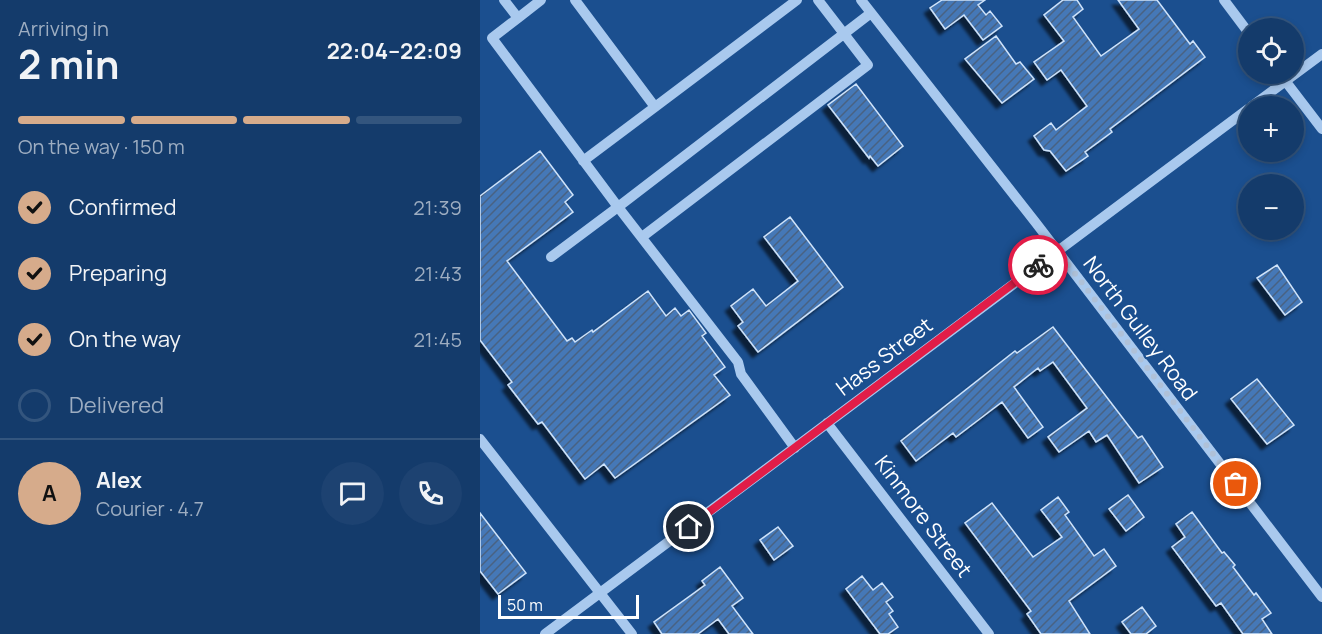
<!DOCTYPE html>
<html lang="en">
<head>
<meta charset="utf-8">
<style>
	body { margin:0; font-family:Manrope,sans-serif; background:#1d4271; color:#f1f3f6; height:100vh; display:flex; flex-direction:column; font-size:22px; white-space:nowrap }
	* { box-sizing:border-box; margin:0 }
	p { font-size:20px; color:#9dadc1 }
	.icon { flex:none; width:33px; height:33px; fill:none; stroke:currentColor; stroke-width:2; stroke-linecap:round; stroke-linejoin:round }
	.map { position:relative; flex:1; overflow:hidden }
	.side { display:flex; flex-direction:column; background:#143b6b; width:480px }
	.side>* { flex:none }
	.tools { position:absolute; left:758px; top:18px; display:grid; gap:12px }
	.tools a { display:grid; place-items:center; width:66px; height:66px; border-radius:50%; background:#143b6b; box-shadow:0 3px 9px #0003,0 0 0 2px #33557e; font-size:30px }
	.scale { position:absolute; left:18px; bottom:15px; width:141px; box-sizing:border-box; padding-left:6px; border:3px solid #fff; border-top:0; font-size:16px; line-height:21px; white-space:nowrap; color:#fff; -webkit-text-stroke:4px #1b4f8f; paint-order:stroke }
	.pin { position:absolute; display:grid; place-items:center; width:51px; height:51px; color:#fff; margin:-26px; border:3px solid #fff; border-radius:50%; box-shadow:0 2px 6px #0007 }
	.courier { position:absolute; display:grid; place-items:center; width:60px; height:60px; margin:-30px; border:4px solid #e11d48; border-radius:50%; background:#fff; color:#222; box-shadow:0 2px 8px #0007 }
	.overview em { font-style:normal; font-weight:700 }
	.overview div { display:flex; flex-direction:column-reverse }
	.overview { display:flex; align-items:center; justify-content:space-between; height:102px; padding:0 18px }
	h1 { font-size:39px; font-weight:700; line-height:45px }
	.bar { display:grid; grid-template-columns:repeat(4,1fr); gap:9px 6px; align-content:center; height:72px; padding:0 18px }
	.bar i { height:8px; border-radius:4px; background:#33557e }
	.bar .active { background:#d6ab8b }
	.bar p { grid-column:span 4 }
	.line { display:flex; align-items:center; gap:15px; padding:0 18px; border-top:2px solid #33557e }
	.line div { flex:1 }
	.round { display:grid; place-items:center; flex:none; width:63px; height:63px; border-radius:32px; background:#1d4271 }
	ol { padding:0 18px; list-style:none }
	li { display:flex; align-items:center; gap:18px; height:66px }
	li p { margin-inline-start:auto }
	li .icon { padding:6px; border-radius:50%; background:#d6ab8b; color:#111; stroke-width:4 }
	li:last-child { color:#9dadc1 }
	li i { width:33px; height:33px; border:3px solid #33557e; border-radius:50% }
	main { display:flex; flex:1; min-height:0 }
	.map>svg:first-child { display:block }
	.building { fill:url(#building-hatch); stroke:#cfe3fa; stroke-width:1.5; filter:url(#shadow) }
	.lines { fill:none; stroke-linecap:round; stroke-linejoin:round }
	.minor { stroke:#a9c9ee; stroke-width:10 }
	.done { stroke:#afc1d8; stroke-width:6; stroke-dasharray:0 10.8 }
	.route { stroke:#e11d48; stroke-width:8 }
	.labels { text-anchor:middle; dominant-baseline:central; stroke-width:4.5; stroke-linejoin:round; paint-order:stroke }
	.street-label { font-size:21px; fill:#fff; stroke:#1b4f8f }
</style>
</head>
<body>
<main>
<section class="side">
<div class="overview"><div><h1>2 min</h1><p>Arriving in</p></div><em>22:04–22:09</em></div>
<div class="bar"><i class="active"></i><i class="active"></i><i class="active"></i><i></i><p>On the way · 150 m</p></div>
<ol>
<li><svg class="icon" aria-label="check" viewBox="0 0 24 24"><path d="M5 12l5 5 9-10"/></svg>Confirmed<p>21:39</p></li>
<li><svg class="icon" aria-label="check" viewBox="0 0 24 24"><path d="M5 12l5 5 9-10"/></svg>Preparing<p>21:43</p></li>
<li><svg class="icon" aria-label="check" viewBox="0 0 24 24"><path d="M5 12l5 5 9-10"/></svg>On the way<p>21:45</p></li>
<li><i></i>Delivered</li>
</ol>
<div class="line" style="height:108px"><b class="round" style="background:#d6ab8b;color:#111">A</b><div><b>Alex</b><p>Courier · 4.7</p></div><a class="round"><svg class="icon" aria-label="chat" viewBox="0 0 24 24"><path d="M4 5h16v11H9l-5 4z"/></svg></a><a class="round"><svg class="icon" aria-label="phone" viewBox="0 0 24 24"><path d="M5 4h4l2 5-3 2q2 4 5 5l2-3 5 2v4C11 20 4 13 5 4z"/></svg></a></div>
</section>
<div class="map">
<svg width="842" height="634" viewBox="0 0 842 634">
	<defs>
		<pattern id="building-hatch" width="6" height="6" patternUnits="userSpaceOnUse" patternTransform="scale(1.5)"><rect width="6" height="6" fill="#4478b7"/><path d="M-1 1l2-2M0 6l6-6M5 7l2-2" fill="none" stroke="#486282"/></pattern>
		<filter id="shadow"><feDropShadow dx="-5.5" dy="5.5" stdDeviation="1.5" flood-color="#0009"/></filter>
	</defs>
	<rect width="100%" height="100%" fill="#1b4f8f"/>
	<path class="building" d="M462,0h43l-7,5 8,10 4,-4 12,15 -19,14 -19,-25 -19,14 -15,-21z
		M583,0h14l6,9 -10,8 28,39 38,-27 -21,-29h39l33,44 3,-3 12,16 -95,72 2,3 -27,20 3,4 -22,15 -16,-20 -6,-1 -10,-14 17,-13 5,7 31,-24 -26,-36 -14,10 -13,-18 30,-21 -20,-26z
		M516,36l20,28 4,-2 14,17 -32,24 -37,-44z
		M376,84l47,62 -25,20 -8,-10 -1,2 -41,-53z
		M60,151l33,44 -8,7 8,10 -66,49 60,80 5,-3 3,4 17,-12 1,2 55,-41 18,25 9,-8 6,8 8,-6 17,23 -4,3 23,31 -11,8 16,20 -115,83 -11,-14 -19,15 -43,-57 -4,2 -30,-39 4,-3 -32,-42v-144z
		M310,217l53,70 -85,65 -20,-26 5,-4 -12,-16 22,-17 13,17 32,-25 -34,-44z
		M797,265l25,37 -17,13 -28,-37z
		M573,327l85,111 4,-2 21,31 -24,16 -32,-48 -11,7 -7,-11 -30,21 -11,-15 39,-29 -34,-46 -13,9 -2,-3 -24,19 29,40 -15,11 -26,-36 -46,35 -3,-4 -37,28 -15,-20 114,-90 2,2z
		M777,379l37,46 -27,19 -36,-45z
		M648,495l16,22 -18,14 -17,-22z
		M578,497l11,15 -4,3 29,41 10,-7 12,17 -47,35 21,33h-49l-14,-20 4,-3 -66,-88 27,-20 41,54 29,-20 -21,-27z
		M712,512l30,41 2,-1 11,13 -2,2 21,28 2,-2 15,20 -9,6 10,15h-29l-22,-31 -5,3 -44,-59 13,-10 -9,-13z
		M0,513l46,60 -28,21 -18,-23z
		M298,527l15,19 -19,14 -14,-20z
		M240,567l23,31 -11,8 21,28h-24l-11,-15 -20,15h-36l-8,-12 51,-37 -3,-4z
		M382,576l11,14 9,-7 11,14 -7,5 7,9 -4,3 9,13 -10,7h-8l-34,-45z
		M662,607l14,19 -10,8h-15l-9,-12z"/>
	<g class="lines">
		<path class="minor" d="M24,0l14,18 -26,20 126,169 253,-194
			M95,0l80,107 142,-107
			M381,0l175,223 286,374
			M744,0l24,32
			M38,18l23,-18
			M800,74l42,55
			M772,106l70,-52
			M103,161l72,-54
			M162,237l226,-172 -50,-65
			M71,257l67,-50 120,155 3,12 54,74
			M347,423l162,211
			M0,439l152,195
			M65,634l703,-525"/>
	</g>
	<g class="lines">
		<path class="done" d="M558,265l19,-15 179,234"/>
		<path class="route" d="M209,527l349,-262"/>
	</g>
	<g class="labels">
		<g class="street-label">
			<text transform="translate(661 328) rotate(53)">North Gulley Road</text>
			<text transform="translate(404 356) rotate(-37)">Hass Street</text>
			<text transform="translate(444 516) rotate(53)">Kinmore Street</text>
		</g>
	</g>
</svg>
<div class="tools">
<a><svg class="icon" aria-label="locate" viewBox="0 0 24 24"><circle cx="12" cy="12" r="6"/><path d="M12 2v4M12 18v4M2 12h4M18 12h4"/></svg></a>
<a>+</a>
<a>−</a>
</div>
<div class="scale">50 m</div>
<div class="pin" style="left:756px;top:484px;background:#ea580c"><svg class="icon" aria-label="bag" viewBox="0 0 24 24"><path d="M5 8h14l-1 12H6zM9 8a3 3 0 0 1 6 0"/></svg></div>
<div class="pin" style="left:209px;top:527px;background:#1f2937"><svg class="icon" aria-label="home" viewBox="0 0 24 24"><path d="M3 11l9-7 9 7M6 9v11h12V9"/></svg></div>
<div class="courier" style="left:558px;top:265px"><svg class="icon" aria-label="bike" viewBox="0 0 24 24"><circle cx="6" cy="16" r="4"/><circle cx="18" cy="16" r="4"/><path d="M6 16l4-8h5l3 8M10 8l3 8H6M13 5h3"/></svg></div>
</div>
</main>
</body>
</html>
